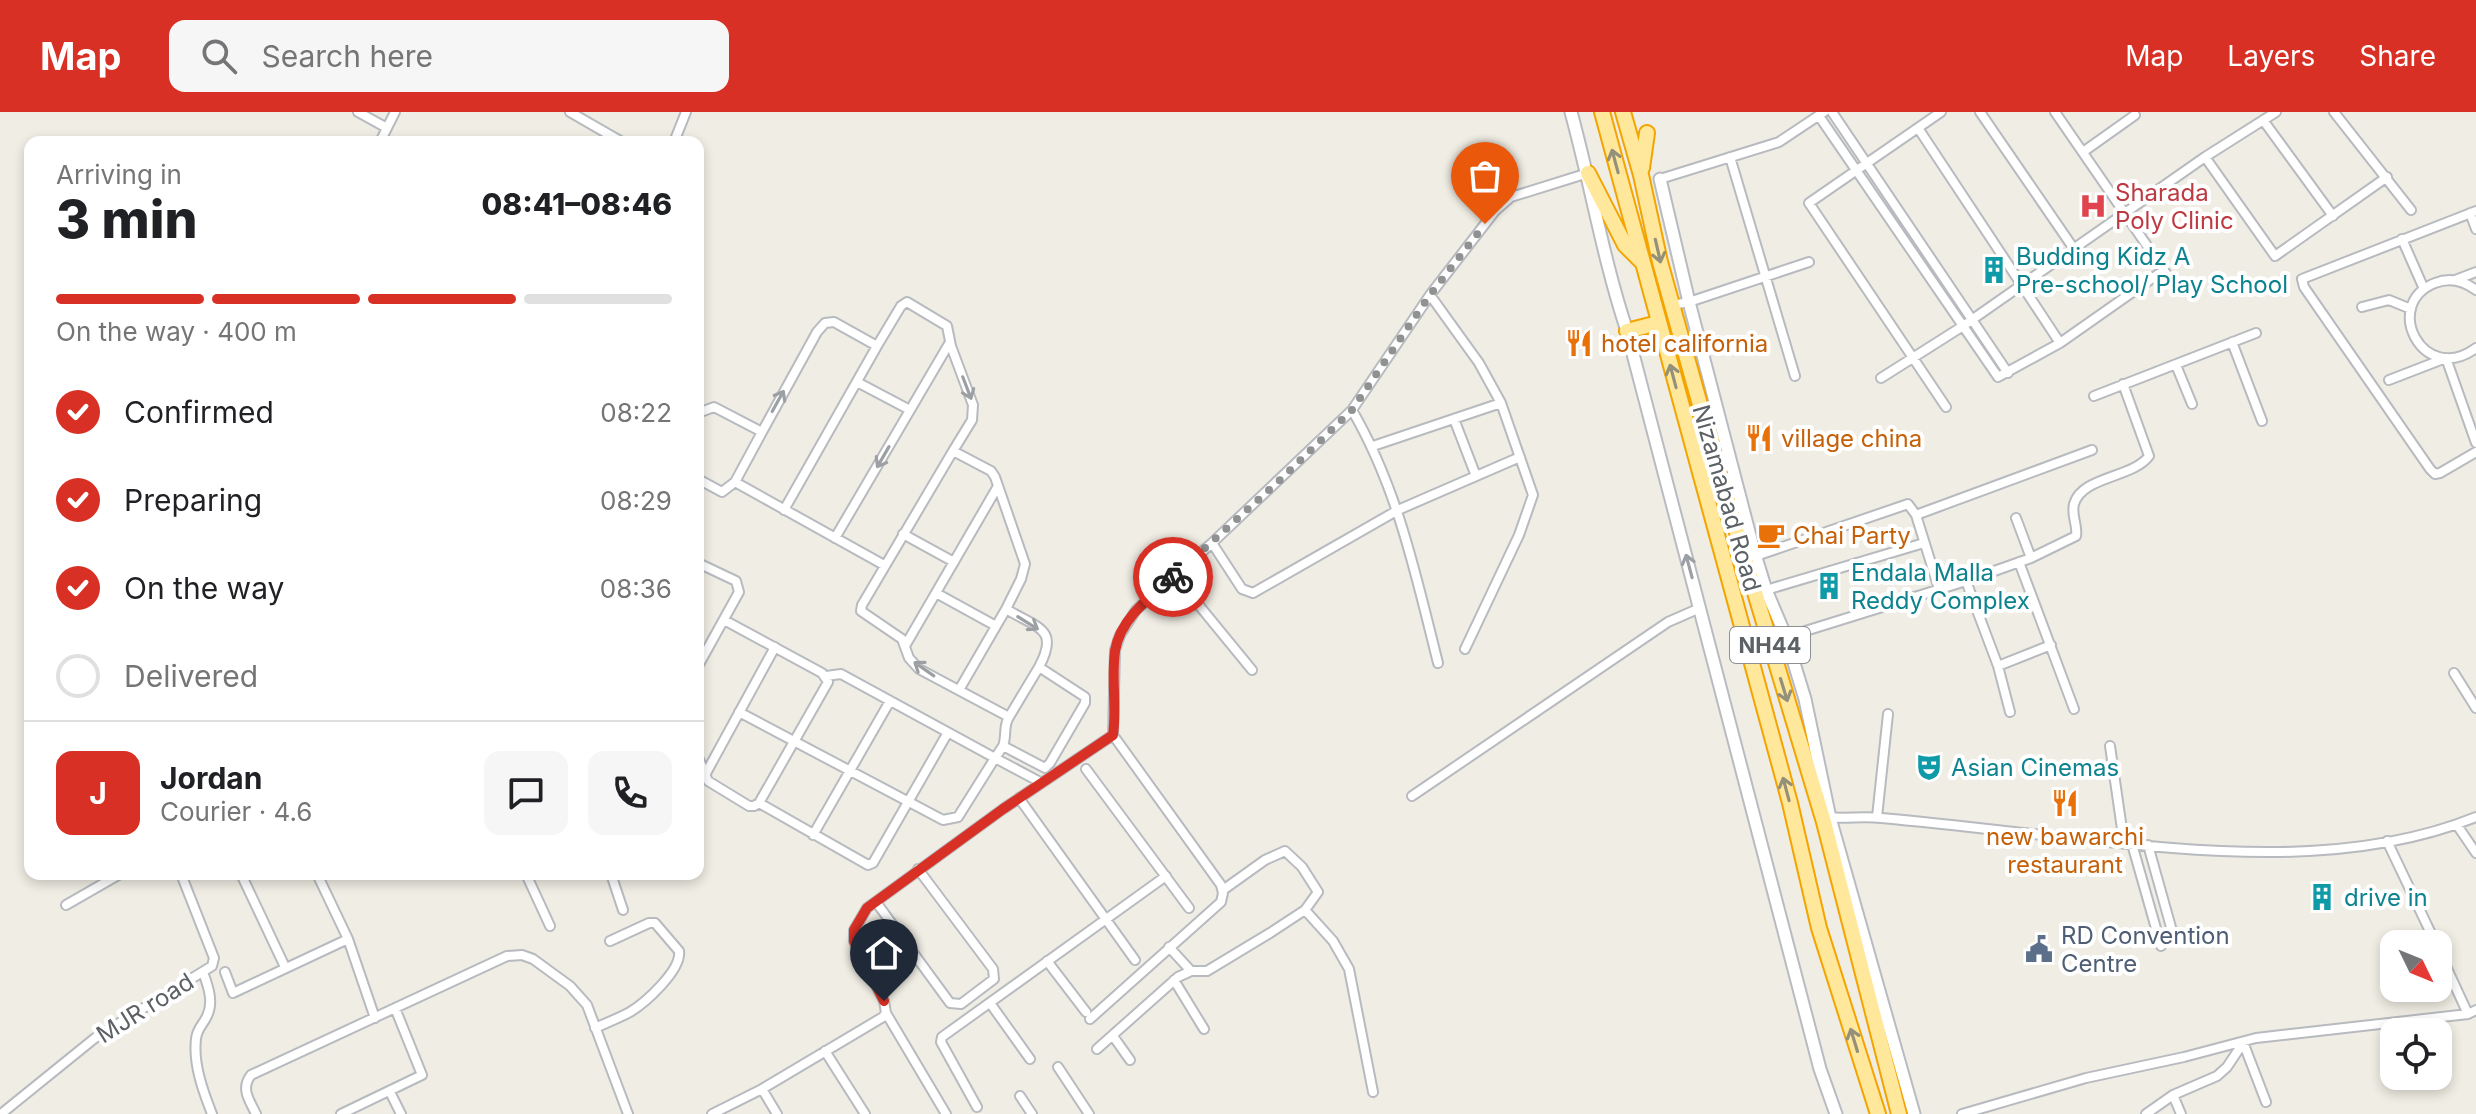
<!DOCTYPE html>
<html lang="en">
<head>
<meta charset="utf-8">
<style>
	body { margin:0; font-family:Inter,sans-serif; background:#f6f6f6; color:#202124; height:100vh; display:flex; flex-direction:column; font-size:30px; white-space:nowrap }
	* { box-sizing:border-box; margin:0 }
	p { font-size:26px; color:#757577 }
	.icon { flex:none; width:44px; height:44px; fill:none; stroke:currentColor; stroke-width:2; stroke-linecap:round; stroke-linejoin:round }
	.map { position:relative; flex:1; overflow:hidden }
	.sheet { position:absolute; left:24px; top:24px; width:680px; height:744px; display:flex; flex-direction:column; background:#fff; border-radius:16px; box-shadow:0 4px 12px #0003 }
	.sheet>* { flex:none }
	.needle { width:52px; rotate:133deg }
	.tools { position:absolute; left:2380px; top:818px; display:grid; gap:16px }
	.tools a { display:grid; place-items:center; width:72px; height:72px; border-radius:16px; background:#fff; box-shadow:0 4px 12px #0003; font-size:40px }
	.pin { position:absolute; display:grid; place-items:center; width:68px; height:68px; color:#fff; margin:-82px -34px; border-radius:50% 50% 50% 0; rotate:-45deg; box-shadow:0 0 8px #0007 }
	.pin .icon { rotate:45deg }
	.courier { position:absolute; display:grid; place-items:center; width:80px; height:80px; margin:-40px; border:6px solid #d93025; border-radius:50%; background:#fff; color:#222; box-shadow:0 2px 10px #0007 }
	.overview em { font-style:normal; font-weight:800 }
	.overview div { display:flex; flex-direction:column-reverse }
	.overview { display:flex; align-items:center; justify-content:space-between; height:136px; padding:0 32px }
	h1 { font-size:52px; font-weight:800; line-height:60px }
	.bar { display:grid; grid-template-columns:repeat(4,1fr); gap:12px 8px; align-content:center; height:96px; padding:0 32px }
	.bar i { height:10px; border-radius:6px; background:#e0e0e0 }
	.bar .on { background:#d93025 }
	.bar p { grid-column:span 4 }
	.line { display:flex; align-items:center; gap:20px; padding:0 32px; border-top:2px solid #e0e0e0 }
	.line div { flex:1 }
	.round { display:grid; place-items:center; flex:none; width:84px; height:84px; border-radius:16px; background:#f6f6f6 }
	ol { padding:0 32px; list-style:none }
	li { display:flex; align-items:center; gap:24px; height:88px }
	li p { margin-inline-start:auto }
	li .icon { padding:8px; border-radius:50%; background:#d93025; color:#fff; stroke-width:4 }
	li:last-child { color:#757577 }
	li i { width:44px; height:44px; border:4px solid #e0e0e0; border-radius:50% }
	header { display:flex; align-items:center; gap:48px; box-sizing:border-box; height:112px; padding:0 40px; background:#d93025; color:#fff }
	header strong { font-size:38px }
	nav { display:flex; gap:44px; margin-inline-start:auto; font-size:28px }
	.search { width:560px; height:72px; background:#f6f6f6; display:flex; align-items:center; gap:20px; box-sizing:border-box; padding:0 28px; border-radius:16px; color:#757577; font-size:30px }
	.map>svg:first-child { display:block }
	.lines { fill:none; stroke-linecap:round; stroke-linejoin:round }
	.minor-casing { stroke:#b7babf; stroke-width:12 }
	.secondary-casing { stroke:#b8bbc1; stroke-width:15 }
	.trunk-casing { stroke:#f4a400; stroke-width:18 }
	.minor { stroke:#fff; stroke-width:8 }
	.secondary { stroke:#fff; stroke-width:11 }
	.trunk { stroke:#ffe89b; stroke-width:14 }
	.oneway { stroke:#959079 }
	.oneway2 { stroke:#9da0a3 }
	.done { stroke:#909292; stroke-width:8; stroke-dasharray:0 14.4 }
	.route { stroke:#d93025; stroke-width:10 }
	.labels { text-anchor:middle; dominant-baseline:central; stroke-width:8; stroke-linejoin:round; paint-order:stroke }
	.shield { fill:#fff; stroke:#8d9094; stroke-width:2 }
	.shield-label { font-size:22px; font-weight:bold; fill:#5c6166 }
	.health-label { font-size:24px; fill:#be3a42; stroke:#fff; text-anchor:start }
	.culture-label { font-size:24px; fill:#0d838f; stroke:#fff; text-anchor:start }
	.food-label { font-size:24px; fill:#c56008; stroke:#fff; text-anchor:start }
	.street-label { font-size:24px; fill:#5c6166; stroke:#fff }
	.service-label { font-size:24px; fill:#4e5e75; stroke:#fff; text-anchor:start }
</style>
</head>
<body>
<header>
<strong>Map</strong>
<div class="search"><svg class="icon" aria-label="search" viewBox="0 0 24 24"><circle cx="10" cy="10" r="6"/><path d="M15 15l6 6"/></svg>Search here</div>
<nav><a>Map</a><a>Layers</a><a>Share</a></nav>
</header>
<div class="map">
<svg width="2476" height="1002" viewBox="0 0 2476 1002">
	<rect width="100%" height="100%" fill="#f0ede4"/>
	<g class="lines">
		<g class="minor-casing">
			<path id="minor" d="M358,0l29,16
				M570,0l52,30
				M1832,0l176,261
				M1941,0l-132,91 137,204
				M1980,0l94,137
				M2055,0l117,170
				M2334,0l77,98
				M1819,4l179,261 62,-34 104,-73
				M2263,8l70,96
				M1918,16l142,215
				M380,30l15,-30
				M674,30l12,-30
				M2083,40l52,-37
				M1730,45l65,219
				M2205,45l70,99 112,-79
				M1660,67l119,-37 45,-30
				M2476,99l-174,68 2,8 126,182 5,5 5,-1 36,-21
				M2470,101l6,16
				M2402,127l22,50
				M2455,168l21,-8
				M2476,178c-12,-9 -26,-13 -41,-7 -54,21 -12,104 41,65
				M1430,183l49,68 22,40 32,92 -14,40 -54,114
				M1672,193l17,-3 120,-40
				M2362,195l27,-7 22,9
				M2232,230l30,79
				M2176,253l16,39
				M1881,266l82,-52 242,-169 71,-45
				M2389,268l57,-22 30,85
				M857,270l53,28
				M2094,284l162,-63
				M1352,298c46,79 64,166 86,253
				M698,301l16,-6 48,25 55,-100 8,-9 9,-1 43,24 24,-40 6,-4 40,24 4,20 22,59 -1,15 -19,31 38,20 4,6 30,87 -4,15 -15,30c31,19 54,19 33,58l46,30v6l-35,60 -5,5 -42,-22c4,-10 0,-20 6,-29l-90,-48 -10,-11 -7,-19 -41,-28 1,-6 91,-154
				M1454,307l22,57
				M1373,334l128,-43
				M698,367l24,13 13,-10 149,83
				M735,370l27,-50
				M784,398l93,-164
				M1916,403l176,-65
				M2016,406l15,40
				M903,422l51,28
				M835,426l115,-196
				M1212,431l30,46 11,4 145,-83 122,-53
				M1756,444l152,-52 8,11 23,74
				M2019,450l55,147
				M698,451l38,18 3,11 -41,74
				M1175,464l77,94
				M1966,469l32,85 12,46
				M1766,478l158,-47
				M936,481l60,33
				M1786,525l180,-56 65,-23 45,-22c2,-11 -5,-20 -2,-32 8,-28 59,-26 75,-48l-26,-72
				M905,534l93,-160
				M1998,554l53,-21
				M2454,561l22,35
				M959,578l47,-81
				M739,600l204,108 15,-3 37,-59 -154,-84 -15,2
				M1009,605l30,-50
				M1003,634l-8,12 47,25
				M2110,634l14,97
				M698,645l10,24 41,25h5l5,-3 69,-121 -6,-9 -98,-53
				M1086,657l103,139
				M705,663l70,-128
				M1412,684l256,-174 32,-14
				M1019,686l116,162
				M759,691l109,62 5,-2 74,-129
				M1827,705c18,2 36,-1 54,1 45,4 89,9 133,14 149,15 319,43 462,-15
				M1877,705l11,-103
				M2457,713l19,28
				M813,723l77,-134
				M2387,729l49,103
				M2132,732l29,102
				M2148,733l26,93
				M241,762l44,93
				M317,762l31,65 27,79
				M526,762l24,52
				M611,762l12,36
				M876,790l74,101 11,1 33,-25 -1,-10 -75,-100
				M66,793l54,-31
				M1305,798l28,31 16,28 24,123
				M1169,835l22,24
				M2438,837l30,65 8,-4
				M1047,849l39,51
				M203,860c5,14 11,30 4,44 -4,9 -10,12 -11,23 -3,25 7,52 16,75
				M225,860l8,21 115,-54
				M1174,868l30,49
				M990,891l40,56
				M886,901l60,101
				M1090,907l131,-117 2,-9 -2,-8 -108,-150
				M595,916c11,-5 24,-10 35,-16 15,-9 52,-42 49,-61l-24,-28h-6l-39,18
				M1113,924l17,24
				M2243,930l23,60
				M1097,937l81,-72 13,-6h16l63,-38 35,-23 13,-18 -16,-25 -17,-16 -20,9 -42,30
				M825,939l40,63
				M1058,955l31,47
				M762,977l15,25
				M390,980l11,22
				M2173,983l8,19
				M1020,984l12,18
				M977,995l-36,-65 1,-5 224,-161
				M1,1002l94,-76 117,-72 2,-8 -33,-84
				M256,1002c-6,-13 -16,-25 -5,-39l256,-119 15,-1 11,4 37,27 17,19 41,109
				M341,1002l81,-39 -27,-67
				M712,1002l50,-25 121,-72 3,-4 -2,-12 -30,-60v-11l13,-22 136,-99 110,-74 2,-85 5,-15 16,-25 76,-67 140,-133 78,-115 65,-84 16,-14 77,-24
				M1962,1002l124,-36 98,-21 72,-19 212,-24
				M2146,1002l27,-19 44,-19 10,-9 16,-24"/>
		</g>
		<g class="secondary-casing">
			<path id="secondary" d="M1571,0c20,73 32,147 56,219l193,738 16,45
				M1660,67l29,123 65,249 12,39 20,47 19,62 25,119 84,296"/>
		</g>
		<g class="trunk-casing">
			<path id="trunk" d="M1602,0l188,691 29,125 59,186
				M1623,0l18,63 19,87 60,214 104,346 75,292
				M1642,56l5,-35
				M1588,61l37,72 18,18
				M1627,219l31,-8"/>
		</g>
		<use href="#minor" class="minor"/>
		<use href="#secondary" class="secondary"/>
		<use href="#trunk" class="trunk"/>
	</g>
	<defs><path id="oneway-shaft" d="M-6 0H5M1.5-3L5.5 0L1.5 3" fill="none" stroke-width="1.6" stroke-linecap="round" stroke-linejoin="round" transform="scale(2)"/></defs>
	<g class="oneway">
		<use href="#oneway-shaft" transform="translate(1615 49) rotate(-105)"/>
		<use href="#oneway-shaft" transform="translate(1658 139) rotate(77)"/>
		<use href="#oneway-shaft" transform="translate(1673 264) rotate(-105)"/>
		<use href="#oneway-shaft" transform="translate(1784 578) rotate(73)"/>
		<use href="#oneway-shaft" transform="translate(1786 677) rotate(-105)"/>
		<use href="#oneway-shaft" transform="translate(1854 928) rotate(-107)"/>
	</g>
	<g class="oneway2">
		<use href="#oneway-shaft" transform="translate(967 276) rotate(69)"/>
		<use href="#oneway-shaft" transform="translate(778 289) rotate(-61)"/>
		<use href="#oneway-shaft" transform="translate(883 345) rotate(120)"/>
		<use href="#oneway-shaft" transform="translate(1689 454) rotate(-105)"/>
		<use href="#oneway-shaft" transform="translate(1028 511) rotate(32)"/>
		<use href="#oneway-shaft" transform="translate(924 557) rotate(-145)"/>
	</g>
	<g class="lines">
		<path class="done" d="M1173,465l107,-97 72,-70 78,-115 55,-71"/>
		<path class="route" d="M884,889l-30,-60v-11l13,-22 136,-99 110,-74c4,-28 -2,-56 2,-84 5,-32 35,-54 58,-74"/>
	</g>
	<defs>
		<g id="hospital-bare" transform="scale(2.16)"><path d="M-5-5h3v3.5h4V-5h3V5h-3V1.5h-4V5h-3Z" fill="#e0444e" stroke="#fff" stroke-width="2.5" paint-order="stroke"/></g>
		<g id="building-bare" transform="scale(2.16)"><path d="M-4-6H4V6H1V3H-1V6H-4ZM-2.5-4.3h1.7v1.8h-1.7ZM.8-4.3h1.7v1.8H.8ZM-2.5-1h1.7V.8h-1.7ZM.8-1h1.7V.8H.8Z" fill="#0f9aa8" stroke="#fff" stroke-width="2.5" paint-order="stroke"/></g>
		<g id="restaurant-bare" transform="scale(2.16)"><path d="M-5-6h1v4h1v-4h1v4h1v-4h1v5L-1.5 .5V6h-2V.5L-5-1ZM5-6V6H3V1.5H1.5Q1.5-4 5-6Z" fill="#e8710a" stroke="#fff" stroke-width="2.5" paint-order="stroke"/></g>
		<g id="cafe-bare" transform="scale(2.16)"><path d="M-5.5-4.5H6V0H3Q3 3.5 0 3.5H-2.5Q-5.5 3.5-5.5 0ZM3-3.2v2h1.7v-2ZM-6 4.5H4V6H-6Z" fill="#e8710a" stroke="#fff" stroke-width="2.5" paint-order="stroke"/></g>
		<g id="theatre-bare" transform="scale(2.16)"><path d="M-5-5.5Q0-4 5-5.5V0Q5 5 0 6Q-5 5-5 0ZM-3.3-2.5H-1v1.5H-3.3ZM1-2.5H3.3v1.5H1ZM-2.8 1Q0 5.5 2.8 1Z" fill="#0f9aa8" stroke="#fff" stroke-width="2.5" paint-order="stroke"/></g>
		<g id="civic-bare" transform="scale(2.16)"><path d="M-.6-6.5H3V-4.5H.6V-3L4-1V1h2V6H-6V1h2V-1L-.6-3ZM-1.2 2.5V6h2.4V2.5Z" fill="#5c6f8a" stroke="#fff" stroke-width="2.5" paint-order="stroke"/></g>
	</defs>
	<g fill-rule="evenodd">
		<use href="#hospital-bare" x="2093" y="94"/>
		<use href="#building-bare" x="1994" y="158"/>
		<use href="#restaurant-bare" x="1579" y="231"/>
		<use href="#restaurant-bare" x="1759" y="326"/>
		<use href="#cafe-bare" x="1771" y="423"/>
		<use href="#building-bare" x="1829" y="474"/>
		<use href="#theatre-bare" x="1929" y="655"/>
		<use href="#restaurant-bare" x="2065" y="691"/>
		<use href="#building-bare" x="2322" y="785"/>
		<use href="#civic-bare" x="2039" y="837"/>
	</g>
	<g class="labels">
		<rect class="shield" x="1730" y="515" width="80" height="36" rx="6"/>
		<g class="shield-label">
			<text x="1770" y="533">NH44</text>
		</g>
		<g class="health-label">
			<text x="2115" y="80">Sharada<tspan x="2115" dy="28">Poly Clinic</tspan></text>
		</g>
		<g class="culture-label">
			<text x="2016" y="144">Budding Kidz A<tspan x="2016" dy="28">Pre-school/ Play School</tspan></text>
			<text x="1851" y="460">Endala Malla<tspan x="1851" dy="28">Reddy Complex</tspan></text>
			<text x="1951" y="655">Asian Cinemas</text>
			<text x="2344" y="785">drive in</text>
		</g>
		<g class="food-label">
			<text x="1601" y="231">hotel california</text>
			<text x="1781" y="326">village china</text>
			<text x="1793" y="423">Chai Party</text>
			<text x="2065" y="724" text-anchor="middle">new bawarchi<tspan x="2065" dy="28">restaurant</tspan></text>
		</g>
		<g class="street-label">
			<text transform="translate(1727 386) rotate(74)">Nizamabad Road</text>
			<text transform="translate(145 896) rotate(-32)">MJR road</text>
		</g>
		<g class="service-label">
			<text x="2061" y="823">RD Convention<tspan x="2061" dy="28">Centre</tspan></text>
		</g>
	</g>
</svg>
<div class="tools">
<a><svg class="needle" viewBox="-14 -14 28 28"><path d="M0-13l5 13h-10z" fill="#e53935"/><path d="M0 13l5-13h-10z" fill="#757577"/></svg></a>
<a><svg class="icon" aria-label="locate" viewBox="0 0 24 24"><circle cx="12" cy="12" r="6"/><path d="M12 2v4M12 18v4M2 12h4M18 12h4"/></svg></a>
</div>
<div class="pin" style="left:1485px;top:112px;background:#ea580c"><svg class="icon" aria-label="bag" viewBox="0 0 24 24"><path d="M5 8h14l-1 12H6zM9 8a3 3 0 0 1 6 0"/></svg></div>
<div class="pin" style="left:884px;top:889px;background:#1f2937"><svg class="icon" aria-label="home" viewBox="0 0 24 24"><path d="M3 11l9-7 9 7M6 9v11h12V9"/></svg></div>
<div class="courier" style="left:1173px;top:465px"><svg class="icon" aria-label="bike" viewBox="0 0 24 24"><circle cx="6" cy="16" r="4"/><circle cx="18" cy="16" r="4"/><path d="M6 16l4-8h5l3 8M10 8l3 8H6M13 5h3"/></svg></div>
<section class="sheet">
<div class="overview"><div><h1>3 min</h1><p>Arriving in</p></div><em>08:41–08:46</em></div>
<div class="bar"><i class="on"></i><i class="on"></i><i class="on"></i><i></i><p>On the way · 400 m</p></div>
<ol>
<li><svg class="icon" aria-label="check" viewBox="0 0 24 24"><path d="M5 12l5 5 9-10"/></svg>Confirmed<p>08:22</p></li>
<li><svg class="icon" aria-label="check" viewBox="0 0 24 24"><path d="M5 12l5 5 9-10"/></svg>Preparing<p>08:29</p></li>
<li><svg class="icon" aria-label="check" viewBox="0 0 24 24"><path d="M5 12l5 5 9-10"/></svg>On the way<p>08:36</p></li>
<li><i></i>Delivered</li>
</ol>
<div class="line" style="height:144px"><b class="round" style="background:#d93025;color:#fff">J</b><div><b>Jordan</b><p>Courier · 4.6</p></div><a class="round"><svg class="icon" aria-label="chat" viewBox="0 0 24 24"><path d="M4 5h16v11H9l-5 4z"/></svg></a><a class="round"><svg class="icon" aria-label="phone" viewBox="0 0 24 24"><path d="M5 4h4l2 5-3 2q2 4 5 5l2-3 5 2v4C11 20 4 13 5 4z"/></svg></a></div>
</section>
</div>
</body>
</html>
